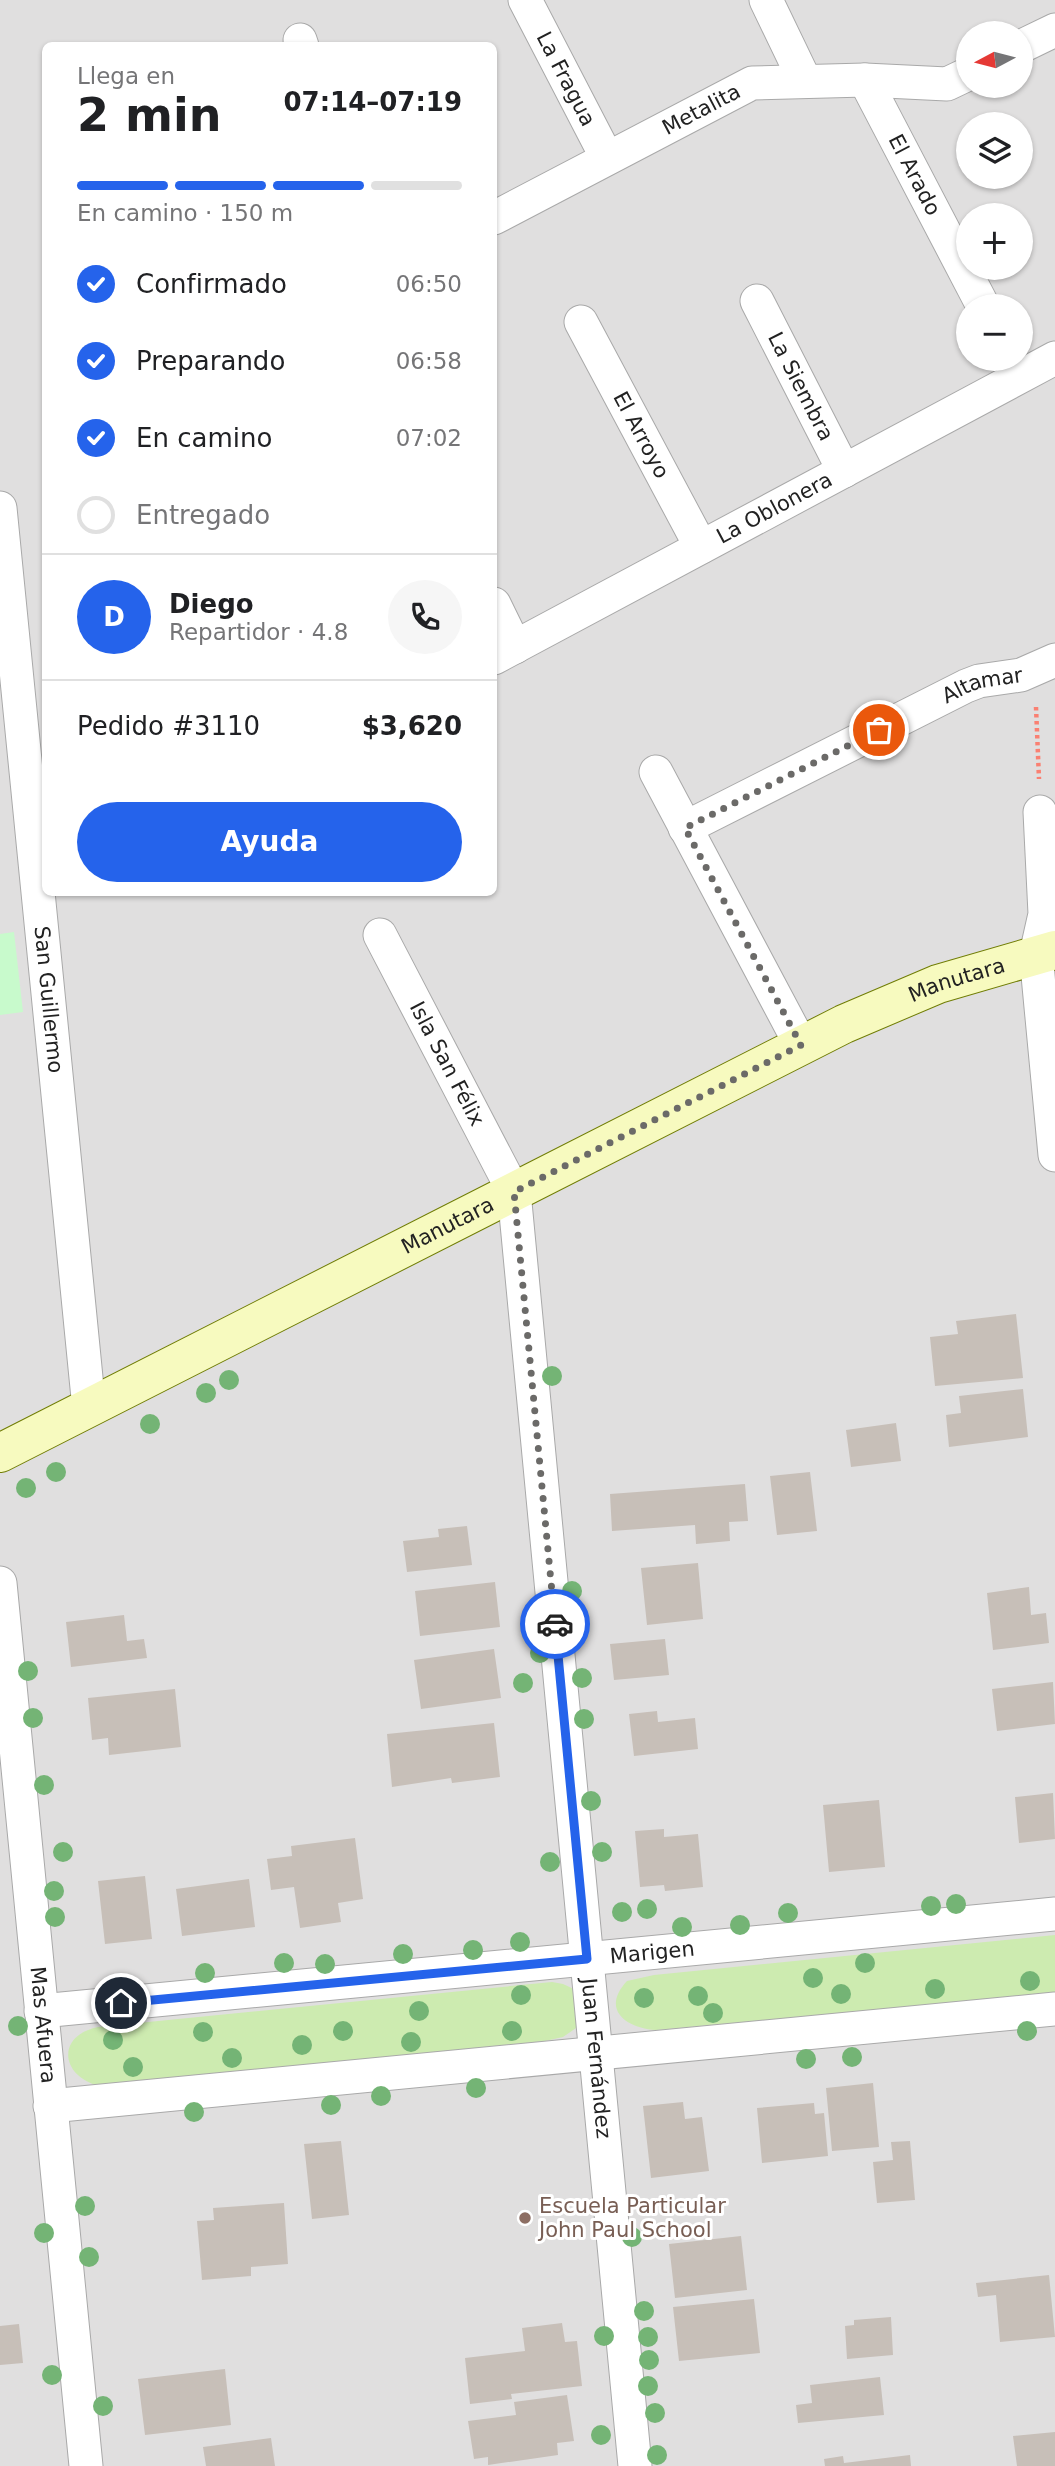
<!DOCTYPE html>
<html lang="es">
<head>
<meta charset="utf-8">
<style>
	body { margin:0; font-family:"DejaVu Sans",sans-serif; background:#f6f6f6; color:#202124; height:100vh; display:flex; flex-direction:column; font-size:26px; white-space:nowrap }
	* { box-sizing:border-box; margin:0 }
	p { font-size:23px; color:#757577 }
	.icon { flex:none; width:38px; height:38px; fill:none; stroke:currentColor; stroke-width:2; stroke-linecap:round; stroke-linejoin:round }
	.map { position:relative; flex:1; overflow:hidden }
	.panel { position:absolute; left:42px; top:42px; width:455px; height:854px; display:flex; flex-direction:column; background:#fff; border-radius:10px; box-shadow:0 2px 5px #0004 }
	.panel>* { flex:none }
	.needle { width:46px; rotate:263deg }
	.fabs { position:absolute; left:956px; top:21px; display:grid; gap:14px }
	.fabs a { display:grid; place-items:center; width:77px; height:77px; border-radius:50%; background:#fff; box-shadow:0 2px 5px #0004; font-size:35px }
	.pin { position:absolute; display:grid; place-items:center; width:60px; height:60px; color:#fff; margin:-30px; border:4px solid #fff; border-radius:50%; box-shadow:0 2px 7px #0007 }
	.courier { position:absolute; display:grid; place-items:center; width:70px; height:70px; margin:-35px; border:5px solid #2563eb; border-radius:50%; background:#fff; color:#222; box-shadow:0 2px 9px #0007 }
	.head em { font-style:normal; font-weight:800 }
	.head div { display:flex; flex-direction:column-reverse }
	.head { display:flex; align-items:center; justify-content:space-between; height:119px; padding:0 35px }
	h1 { font-size:46px; font-weight:800; line-height:52px }
	.bar { display:grid; grid-template-columns:repeat(4,1fr); gap:10px 7px; align-content:center; height:84px; padding:0 35px }
	.bar i { height:9px; border-radius:5px; background:#e0e0e0 }
	.bar .active { background:#2563eb }
	.bar p { grid-column:span 4 }
	.line { display:flex; align-items:center; gap:18px; padding:0 35px; border-top:2px solid #e0e0e0 }
	.line div { flex:1 }
	.round { display:grid; place-items:center; flex:none; width:74px; height:74px; border-radius:37px; background:#f6f6f6 }
	ol { padding:0 35px; list-style:none }
	li { display:flex; align-items:center; gap:21px; height:77px }
	li p { margin-inline-start:auto }
	li .icon { padding:7px; border-radius:50%; background:#2563eb; color:#fff; stroke-width:4 }
	li:last-child { color:#757577 }
	li i { width:38px; height:38px; border:4px solid #e0e0e0; border-radius:50% }
	.cta { display:flex; gap:14px; margin-top:auto; padding:14px 35px }
	.cta a { flex:1; height:80px; border-radius:42px; background:#2563eb; color:#fff; font-size:28px; font-weight:800; line-height:80px; text-align:center }
	.map>svg:first-child { display:block }
	.residential { fill:#e0dfdf; fill-rule:evenodd }
	.grass { fill:#cdebb0 }
	.park { fill:#c8facc }
	.building { fill:#c7bfb8 }
	.lines { fill:none; stroke-linecap:round; stroke-linejoin:round }
	.minor-casing { stroke:#a9a9a9; stroke-width:35 }
	.secondary-casing { stroke:#707d05; stroke-width:40 }
	.path { stroke:#fa8072; stroke-width:4.5; stroke-dasharray:3.5 3.5; stroke-linecap:butt }
	.minor { stroke:#fff; stroke-width:33 }
	.secondary { stroke:#f7fabf; stroke-width:38 }
	.tree { fill:#74b475 }
	.done { stroke:#6b6a68; stroke-width:7; stroke-dasharray:0 12.6 }
	.route { stroke:#2563eb; stroke-width:9 }
	.education-dot { fill:#8d6e63; stroke:#fff; stroke-width:2.5 }
	.labels { text-anchor:middle; dominant-baseline:central; stroke-width:6; stroke-linejoin:round; paint-order:stroke }
	.street-label { font-size:21px; fill:#222; stroke:#fff }
	.education-label { font-size:21px; fill:#785e54; stroke:#fff; text-anchor:start }
</style>
</head>
<body>
<div class="map">
<svg width="1055" height="2466" viewBox="0 0 1055 2466">
	<rect width="100%" height="100%" fill="#f2efe9"/>
	<path class="residential" d="M0,0h1055v2466h-1055zM968,33h52v53h-52zM46,46h448v846h-448zM968,124h52v53h-52zM968,215h52v53h-52zM968,306h52v53h-52z"/>
	<path class="grass" d="M1055,1935v59l-399,36c-29,-2 -56,-20 -29,-49l27,-6z
		M552,1982l11,2 13,6 3,36 -16,11 -18,4 -445,45c-39,-9 -45,-50 -2,-59z"/>
	<path class="park" d="M14,932l9,80 -23,3v-81z"/>
	<path class="building" d="M1016,1314l7,64 -88,8 -5,-49 28,-3 -2,-13z
		M1023,1389l5,48 -79,10 -3,-32 15,-2 -2,-17z
		M896,1423l5,38 -50,6 -5,-37z
		M810,1472l7,59 -40,4 -7,-59z
		M745,1484l3,37 -19,1 1,19 -34,3 -1,-19 -83,6 -2,-37z
		M467,1526l5,39 -65,7 -4,-31 36,-4 -1,-8z
		M698,1563l5,56 -56,6 -6,-57z
		M495,1582l5,45 -80,9 -5,-45z
		M1029,1587l2,28 15,-2 3,30 -56,7 -6,-57z
		M124,1615l3,26 17,-2 3,19 -76,9 -5,-45z
		M665,1639l4,36 -55,5 -4,-36z
		M494,1649l7,49 -80,11 -7,-49z
		M1053,1682l2,42 -58,7 -5,-42z
		M175,1689l6,58 -72,8 -1,-17 -16,2 -4,-42z
		M657,1711l1,11 37,-4 3,31 -64,7 -5,-42z
		M494,1723l6,54 -48,6 -1,-5 -59,9 -5,-53z
		M1053,1793l2,46 -36,4 -4,-46z
		M879,1800l6,67 -56,5 -6,-67z
		M664,1829v8l34,-3 5,53 -38,4 -1,-6 -24,2 -5,-56z
		M355,1838l8,61 -25,4 3,19 -41,6 -6,-41 -23,3 -4,-31 25,-3 -1,-10z
		M145,1876l7,63 -47,5 -7,-63z
		M249,1879l6,48 -73,9 -6,-47z
		M873,2083l6,64 -47,4 -6,-63z
		M683,2102l2,17 17,-2 7,54 -58,7 -8,-72z
		M814,2103l1,11 9,-1 4,43 -66,7 -5,-55z
		M341,2141l8,74 -37,4 -8,-75z
		M910,2141l5,59 -38,3 -4,-41 20,-2 -2,-18z
		M284,2203l4,61 -37,3v9l-49,4 -5,-59 17,-1 -1,-12z
		M741,2236l6,54 -72,8 -6,-54z
		M1049,2275l6,62 -55,5 -4,-47 -18,2 -2,-14z
		M754,2299l6,54 -81,8 -6,-54z
		M891,2317l2,38 -46,4 -2,-33 9,-1v-5z
		M562,2323l3,19 12,-1 5,45 -71,8 1,5 -42,5 -5,-46 60,-7 -3,-23z
		M19,2324l4,39 -23,2v-39z
		M225,2369l6,56 -86,10 -7,-56z
		M880,2377l4,38 -86,8 -2,-18 16,-2 -2,-18z
		M567,2395l7,46 -17,2 1,12 -70,10v-8l-14,2 -6,-38 48,-6 -2,-13z
		M1055,2432v34h-38l-4,-30z
		M271,2438l4,28h-69l-3,-19z
		M910,2455l1,11h-86l-1,-7 19,-3 1,7z"/>
	<g class="lines">
		<g class="minor-casing">
			<g id="minor">
				<path id="s1" d="M525,0l82,158"/>
				<path d="M766,0l39,81"/>
				<path d="M300,40l2,6"/>
				<path d="M1020,47l35,-17"/>
				<path id="s2" d="M865,80l118,226"/>
				<path id="s3" d="M494,218l258,-135 113,-3 82,4 21,-10"/>
				<path id="s4" d="M757,301l87,170"/>
				<path id="s5" d="M581,322l120,225"/>
				<path id="s6" d="M0,508l89,900"/>
				<path d="M494,604l21,43"/>
				<path id="s7" d="M494,658l561,-300"/>
				<path d="M656,772l145,273"/>
				<path d="M1040,812l5,102 -9,40 19,201"/>
				<path id="s8" d="M685,828l281,-142 13,-5 42,-6 34,-15"/>
				<path id="s9" d="M380,935l134,257 121,1274"/>
				<path id="s10" d="M0,1583l86,883"/>
				<path id="s11" d="M41,2011l1014,-97"/>
				<path d="M50,2106l1005,-97"/>
			</g>
		</g>
		<g class="secondary-casing">
			<g id="secondary">
				<path id="s12" d="M0,1453l844,-429 94,-40 117,-34"/>
			</g>
		</g>
		<path class="path" d="M1036,707l3,72"/>
		<use href="#minor" class="minor"/>
		<use href="#secondary" class="secondary"/>
	</g>
	<g class="tree">
		<circle cx="552" cy="1376" r="10"/>
		<circle cx="229" cy="1380" r="10"/>
		<circle cx="206" cy="1393" r="10"/>
		<circle cx="150" cy="1424" r="10"/>
		<circle cx="56" cy="1472" r="10"/>
		<circle cx="26" cy="1488" r="10"/>
		<circle cx="572" cy="1591" r="10"/>
		<circle cx="540" cy="1653" r="10"/>
		<circle cx="28" cy="1671" r="10"/>
		<circle cx="582" cy="1678" r="10"/>
		<circle cx="523" cy="1683" r="10"/>
		<circle cx="33" cy="1718" r="10"/>
		<circle cx="584" cy="1719" r="10"/>
		<circle cx="44" cy="1785" r="10"/>
		<circle cx="591" cy="1801" r="10"/>
		<circle cx="63" cy="1852" r="10"/>
		<circle cx="602" cy="1852" r="10"/>
		<circle cx="550" cy="1862" r="10"/>
		<circle cx="54" cy="1891" r="10"/>
		<circle cx="956" cy="1904" r="10"/>
		<circle cx="931" cy="1906" r="10"/>
		<circle cx="647" cy="1909" r="10"/>
		<circle cx="622" cy="1912" r="10"/>
		<circle cx="788" cy="1913" r="10"/>
		<circle cx="55" cy="1917" r="10"/>
		<circle cx="740" cy="1925" r="10"/>
		<circle cx="682" cy="1927" r="10"/>
		<circle cx="520" cy="1942" r="10"/>
		<circle cx="473" cy="1950" r="10"/>
		<circle cx="403" cy="1954" r="10"/>
		<circle cx="284" cy="1963" r="10"/>
		<circle cx="865" cy="1963" r="10"/>
		<circle cx="325" cy="1964" r="10"/>
		<circle cx="205" cy="1973" r="10"/>
		<circle cx="813" cy="1978" r="10"/>
		<circle cx="1030" cy="1981" r="10"/>
		<circle cx="935" cy="1989" r="10"/>
		<circle cx="841" cy="1994" r="10"/>
		<circle cx="521" cy="1995" r="10"/>
		<circle cx="698" cy="1996" r="10"/>
		<circle cx="644" cy="1998" r="10"/>
		<circle cx="419" cy="2011" r="10"/>
		<circle cx="713" cy="2013" r="10"/>
		<circle cx="18" cy="2026" r="10"/>
		<circle cx="343" cy="2031" r="10"/>
		<circle cx="512" cy="2031" r="10"/>
		<circle cx="1027" cy="2031" r="10"/>
		<circle cx="203" cy="2032" r="10"/>
		<circle cx="113" cy="2040" r="10"/>
		<circle cx="411" cy="2042" r="10"/>
		<circle cx="302" cy="2045" r="10"/>
		<circle cx="852" cy="2057" r="10"/>
		<circle cx="232" cy="2058" r="10"/>
		<circle cx="806" cy="2059" r="10"/>
		<circle cx="133" cy="2067" r="10"/>
		<circle cx="476" cy="2088" r="10"/>
		<circle cx="381" cy="2096" r="10"/>
		<circle cx="331" cy="2105" r="10"/>
		<circle cx="194" cy="2112" r="10"/>
		<circle cx="85" cy="2206" r="10"/>
		<circle cx="44" cy="2233" r="10"/>
		<circle cx="632" cy="2237" r="10"/>
		<circle cx="89" cy="2257" r="10"/>
		<circle cx="644" cy="2311" r="10"/>
		<circle cx="604" cy="2336" r="10"/>
		<circle cx="648" cy="2337" r="10"/>
		<circle cx="649" cy="2360" r="10"/>
		<circle cx="52" cy="2375" r="10"/>
		<circle cx="648" cy="2386" r="10"/>
		<circle cx="103" cy="2406" r="10"/>
		<circle cx="655" cy="2413" r="10"/>
		<circle cx="601" cy="2435" r="10"/>
		<circle cx="657" cy="2455" r="10"/>
	</g>
	<g class="lines">
		<path class="done" d="M555,1624l-41,-432 287,-147 -116,-217 194,-98"/>
		<path class="route" d="M121,2003l466,-44 -32,-335"/>
	</g>
	<circle class="education-dot" cx="525" cy="2218" r="7"/>
	<g class="labels">
		<g class="street-label">
			<text stroke="none"><textPath href="#s1" startOffset="89">La Fragua</textPath></text>
			<text stroke="none"><textPath href="#s3" startOffset="234">Metalita</textPath></text>
			<text stroke="none"><textPath href="#s2" startOffset="107">El Arado</textPath></text>
			<text stroke="none"><textPath href="#s4" startOffset="96">La Siembra</textPath></text>
			<text stroke="none"><textPath href="#s5" startOffset="128">El Arroyo</textPath></text>
			<text stroke="none"><textPath href="#s7" startOffset="318">La Oblonera</textPath></text>
			<text stroke="none"><textPath href="#s8" startOffset="331">Altamar</textPath></text>
			<text stroke="none"><textPath href="#s12" startOffset="1068">Manutara</textPath></text>
			<text stroke="none"><textPath href="#s6" startOffset="494">San Guillermo</textPath></text>
			<text stroke="none"><textPath href="#s9" startOffset="145">Isla San Félix</textPath></text>
			<text stroke="none"><textPath href="#s12" startOffset="502">Manutara</textPath></text>
			<text stroke="none"><textPath href="#s11" startOffset="614">Marigen</textPath></text>
			<text stroke="none"><textPath href="#s10" startOffset="444">Mas Afuera</textPath></text>
			<text stroke="none"><textPath href="#s9" startOffset="1160">Juan Fernández</textPath></text>
		</g>
		<g class="education-label">
			<text x="539" y="2206">Escuela Particular<tspan x="539" dy="24">John Paul School</tspan></text>
		</g>
	</g>
</svg>
<div class="fabs">
<a><svg class="needle" viewBox="-14 -14 28 28"><path d="M0-13l5 13h-10z" fill="#e53935"/><path d="M0 13l5-13h-10z" fill="#757577"/></svg></a>
<a><svg class="icon" aria-label="layers" viewBox="0 0 24 24"><path d="M12 4l9 5-9 5-9-5zM3 14l9 5 9-5"/></svg></a>
<a>+</a>
<a>−</a>
</div>
<div class="pin" style="left:879px;top:730px;background:#ea580c"><svg class="icon" aria-label="bag" viewBox="0 0 24 24"><path d="M5 8h14l-1 12H6zM9 8a3 3 0 0 1 6 0"/></svg></div>
<div class="pin" style="left:121px;top:2003px;background:#1f2937"><svg class="icon" aria-label="home" viewBox="0 0 24 24"><path d="M3 11l9-7 9 7M6 9v11h12V9"/></svg></div>
<div class="courier" style="left:555px;top:1624px"><svg class="icon" aria-label="car" viewBox="0 0 24 24"><path d="M5 17H2v-5l4-1 3-4h7l3 4 3 1v5h-3M9 17h6M6 11h13"/><circle cx="7" cy="17" r="2"/><circle cx="17" cy="17" r="2"/></svg></div>
<section class="panel">
<div class="head"><div><h1>2 min</h1><p>Llega en</p></div><em>07:14–07:19</em></div>
<div class="bar"><i class="active"></i><i class="active"></i><i class="active"></i><i></i><p>En camino · 150 m</p></div>
<ol>
<li><svg class="icon" aria-label="check" viewBox="0 0 24 24"><path d="M5 12l5 5 9-10"/></svg>Confirmado<p>06:50</p></li>
<li><svg class="icon" aria-label="check" viewBox="0 0 24 24"><path d="M5 12l5 5 9-10"/></svg>Preparando<p>06:58</p></li>
<li><svg class="icon" aria-label="check" viewBox="0 0 24 24"><path d="M5 12l5 5 9-10"/></svg>En camino<p>07:02</p></li>
<li><i></i>Entregado</li>
</ol>
<div class="line" style="height:126px"><b class="round" style="background:#2563eb;color:#fff">D</b><div><b>Diego</b><p>Repartidor · 4.8</p></div><a class="round"><svg class="icon" aria-label="phone" viewBox="0 0 24 24"><path d="M5 4h4l2 5-3 2q2 4 5 5l2-3 5 2v4C11 20 4 13 5 4z"/></svg></a></div>
<div class="line" style="height:91px"><div>Pedido #3110</div><b>$3,620</b></div>
<div class="cta"><a>Ayuda</a></div>
</section>
</div>
</body>
</html>
